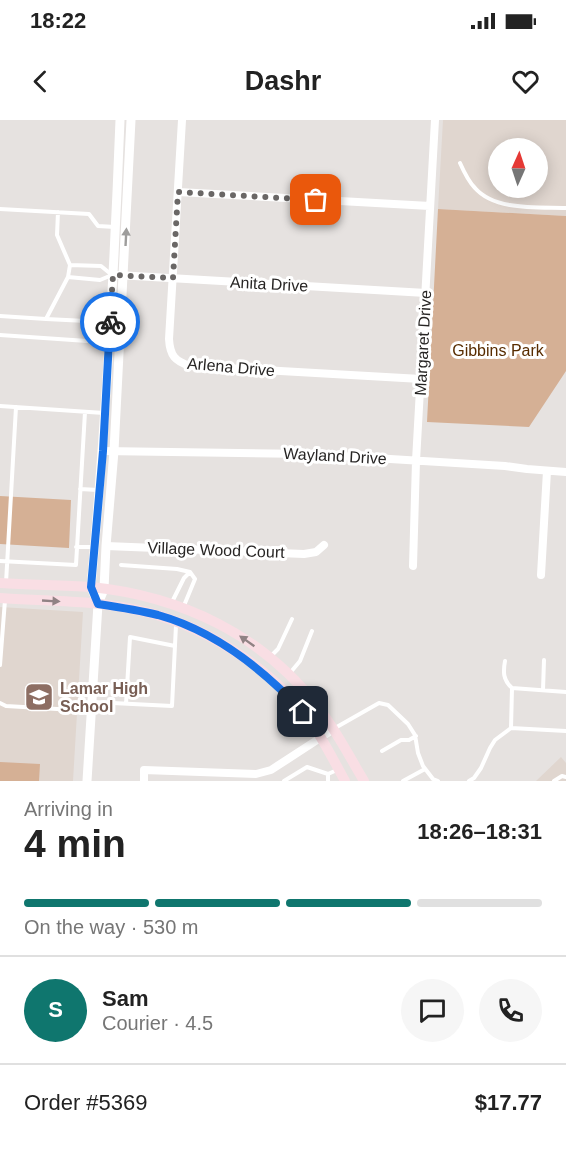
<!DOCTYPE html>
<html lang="en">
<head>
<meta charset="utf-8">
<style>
	body { margin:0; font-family:Arial,sans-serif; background:#f6f6f6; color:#222; height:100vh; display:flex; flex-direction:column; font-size:22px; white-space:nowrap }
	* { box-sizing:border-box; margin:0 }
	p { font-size:20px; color:#767676 }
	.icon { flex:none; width:33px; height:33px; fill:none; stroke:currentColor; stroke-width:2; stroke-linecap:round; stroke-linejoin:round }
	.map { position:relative; height:661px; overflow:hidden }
	.drawer { display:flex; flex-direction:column; background:#fff; flex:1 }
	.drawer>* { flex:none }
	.needle { width:39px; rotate:3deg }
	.controls { position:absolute; left:488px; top:18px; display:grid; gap:12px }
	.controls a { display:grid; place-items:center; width:60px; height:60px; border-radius:50%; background:#fff; box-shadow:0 3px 15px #0003; font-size:30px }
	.pin { position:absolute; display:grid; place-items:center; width:51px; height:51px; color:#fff; margin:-26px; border-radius:12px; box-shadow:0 3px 9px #0006 }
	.courier { position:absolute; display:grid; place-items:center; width:60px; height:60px; margin:-30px; border:4px solid #1a73e8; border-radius:50%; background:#fff; color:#222; box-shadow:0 2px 8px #0007 }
	.overview em { font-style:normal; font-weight:700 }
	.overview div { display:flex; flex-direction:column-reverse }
	.overview { display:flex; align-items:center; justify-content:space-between; height:102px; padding:0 24px }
	h1 { font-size:39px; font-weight:700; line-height:45px }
	.bar { display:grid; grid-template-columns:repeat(4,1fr); gap:9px 6px; align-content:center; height:72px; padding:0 24px }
	.bar i { height:8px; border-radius:4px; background:#e0e0e0 }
	.bar .active { background:#0f766e }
	.bar p { grid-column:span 4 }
	.line { display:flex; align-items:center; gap:15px; padding:0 24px; border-top:2px solid #e0e0e0 }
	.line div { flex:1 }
	.round { display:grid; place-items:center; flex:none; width:63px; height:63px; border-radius:32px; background:#f6f6f6 }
	.status { display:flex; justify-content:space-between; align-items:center; height:42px; padding:0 30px; background:#fff; direction:ltr }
	.status svg { height:16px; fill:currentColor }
	header { display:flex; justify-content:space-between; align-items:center; height:78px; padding:0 24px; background:#fff; font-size:27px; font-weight:700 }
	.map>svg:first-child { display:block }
	.built { fill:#e0d6cf; fill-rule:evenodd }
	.green { fill:#d5b095 }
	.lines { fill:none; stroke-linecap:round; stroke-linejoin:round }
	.service { stroke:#fff; stroke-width:4 }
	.minor { stroke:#fff; stroke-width:8 }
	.tertiary { stroke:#fff; stroke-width:9 }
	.secondary { stroke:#f9dee4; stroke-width:10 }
	.oneway { fill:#9e9d9c }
	.oneway2 { fill:#908284 }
	.done { stroke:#6a6766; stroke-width:6; stroke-dasharray:0 10.8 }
	.route { stroke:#1a73e8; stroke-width:8 }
	.labels { text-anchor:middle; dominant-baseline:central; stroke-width:6; stroke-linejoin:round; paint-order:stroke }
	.street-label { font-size:16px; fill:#272524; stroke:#fff }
	.park-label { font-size:16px; fill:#582c00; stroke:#fff }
	.education-label { font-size:16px; font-weight:bold; fill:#785e54; stroke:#fff; text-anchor:start }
</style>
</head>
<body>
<div class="status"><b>18:22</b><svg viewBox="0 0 49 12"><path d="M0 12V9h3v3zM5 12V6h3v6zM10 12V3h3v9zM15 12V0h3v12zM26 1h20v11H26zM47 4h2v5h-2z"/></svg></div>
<header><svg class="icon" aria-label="back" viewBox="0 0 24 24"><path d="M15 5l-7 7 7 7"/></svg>Dashr<svg class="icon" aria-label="heart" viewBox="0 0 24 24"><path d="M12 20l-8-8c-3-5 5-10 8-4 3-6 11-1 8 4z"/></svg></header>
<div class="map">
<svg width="566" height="661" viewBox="0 0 566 661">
	<rect width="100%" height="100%" fill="#e6e2e0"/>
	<path class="built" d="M443,0h123v96l-128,-7zM498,28h39v40h-39z
		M0,487l83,5 -10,169h-73z
		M561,637l5,6v18h-30z"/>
	<path class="green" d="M438,89l128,7v155l-37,56 -102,-5z
		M0,376l71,4 -2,48 -69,-4z
		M0,642l40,2 -1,17h-39z"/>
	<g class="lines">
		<path class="service" d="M460,43c4,9 8,18 15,25 20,23 63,19 91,20
			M0,89l89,5 9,12 17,1
			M70,145l31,1 11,9
			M68,157l32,3 12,-5
			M0,196l46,3 22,-42 2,-12 -13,-30 1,-23
			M46,199l40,2 2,9 21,1
			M0,215l87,6 1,-11
			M0,286l104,7
			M80,369l18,1
			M76,427h18
			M0,441l76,4 9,-153
			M121,445l56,4 13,3 5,7 -12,29
			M6,463l10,-176
			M172,482l12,-24 5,-5
			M270,537l8,-8 14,-30
			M505,541c-2,11 -2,19 7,27
			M0,545l5,-65
			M290,553l10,-12 12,-30
			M543,570l1,-30
			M93,582l79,4 4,-81
			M0,583l6,3 85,5
			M126,584l4,-67 45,9
			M335,608l44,-25 9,2 20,19 7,11 3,18 5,13 10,13 5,2
			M511,608l1,-40 54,4
			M382,631l19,-11h8l7,-4
			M284,661l23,-14 21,7 9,-4
			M328,661v-7
			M403,661l22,-12
			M469,661l5,-3 7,-10 9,-20 5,-8 16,-12 55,3
			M554,661l8,-5 4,1"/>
		<path class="minor" d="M182,0l-13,219c1,17 6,22 21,27l231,13
			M178,72l252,14
			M117,155l309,18
			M103,331l205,3 197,12 22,3 39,3
			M106,426l198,8 12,-2 8,-7
			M413,446l3,-105 19,-341
			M541,455l6,-104
			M144,661v-11l112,4 15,-4 63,-41"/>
		<path class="tertiary" d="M98,484l-7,-17c14,-155 23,-311 29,-467
			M87,661l11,-177 6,-15 2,-43 8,-95 17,-331"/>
		<path class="secondary" d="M0,463c30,2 61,2 91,4 90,9 172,48 227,120 18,23 31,49 46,74
			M0,478c44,3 89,2 132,11 69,13 141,59 181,116 12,18 22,38 32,56"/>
	</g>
	<defs><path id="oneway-solid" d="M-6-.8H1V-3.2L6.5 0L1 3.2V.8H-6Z" transform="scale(1.5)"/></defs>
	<use class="oneway" href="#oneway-solid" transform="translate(126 117) rotate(-87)"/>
	<g class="oneway2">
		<use href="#oneway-solid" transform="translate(51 481) rotate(3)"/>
		<use href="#oneway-solid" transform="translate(247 521) rotate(-145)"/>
	</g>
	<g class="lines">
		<path class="done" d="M110,202l3,-47 60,3 5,-86 138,8"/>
		<path class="route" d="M110,202l-7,129 -12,136 7,17c20,3 40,6 60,11 57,16 105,54 145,97"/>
	</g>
	<defs>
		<g id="school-square" transform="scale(1.5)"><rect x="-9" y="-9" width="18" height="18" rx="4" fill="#8d6e63" stroke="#fff"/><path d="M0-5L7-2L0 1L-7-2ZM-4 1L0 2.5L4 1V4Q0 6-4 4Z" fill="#fff"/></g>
	</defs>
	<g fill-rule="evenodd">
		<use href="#school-square" x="39" y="577"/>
	</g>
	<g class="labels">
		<g class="street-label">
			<text transform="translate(269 164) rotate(3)">Anita Drive</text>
			<text transform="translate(423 223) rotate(-87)">Margaret Drive</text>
			<text transform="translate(231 247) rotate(5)">Arlena Drive</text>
			<text transform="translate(335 336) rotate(3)">Wayland Drive</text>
			<text transform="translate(216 430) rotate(2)">Village Wood Court</text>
		</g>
		<g class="park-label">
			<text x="498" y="230">Gibbins Park</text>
		</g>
		<g class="education-label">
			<text x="60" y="568">Lamar High<tspan x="60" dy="18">School</tspan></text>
		</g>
	</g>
</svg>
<div class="controls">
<a><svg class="needle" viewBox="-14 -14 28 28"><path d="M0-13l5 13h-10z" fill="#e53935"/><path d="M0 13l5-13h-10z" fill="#767676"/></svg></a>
</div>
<div class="pin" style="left:316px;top:80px;background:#ea580c"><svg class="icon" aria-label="bag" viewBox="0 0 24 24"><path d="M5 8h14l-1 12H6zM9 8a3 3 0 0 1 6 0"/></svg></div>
<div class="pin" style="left:303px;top:592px;background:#1f2937"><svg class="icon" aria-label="home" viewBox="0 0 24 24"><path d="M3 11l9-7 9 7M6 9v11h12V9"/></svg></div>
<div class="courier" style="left:110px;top:202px"><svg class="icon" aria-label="bike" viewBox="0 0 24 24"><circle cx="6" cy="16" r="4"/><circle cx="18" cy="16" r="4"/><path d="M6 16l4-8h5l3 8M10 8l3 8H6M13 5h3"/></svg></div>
</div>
<section class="drawer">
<div class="overview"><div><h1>4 min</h1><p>Arriving in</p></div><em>18:26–18:31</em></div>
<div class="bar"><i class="active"></i><i class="active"></i><i class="active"></i><i></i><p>On the way · 530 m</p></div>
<div class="line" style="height:108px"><b class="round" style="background:#0f766e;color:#fff">S</b><div><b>Sam</b><p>Courier · 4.5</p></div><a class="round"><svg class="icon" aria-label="chat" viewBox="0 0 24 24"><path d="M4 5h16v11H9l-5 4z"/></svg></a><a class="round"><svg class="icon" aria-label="phone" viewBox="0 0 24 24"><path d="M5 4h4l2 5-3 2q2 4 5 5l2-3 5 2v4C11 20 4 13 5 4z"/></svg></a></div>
<div class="line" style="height:78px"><div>Order #5369</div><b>$17.77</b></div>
</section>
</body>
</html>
